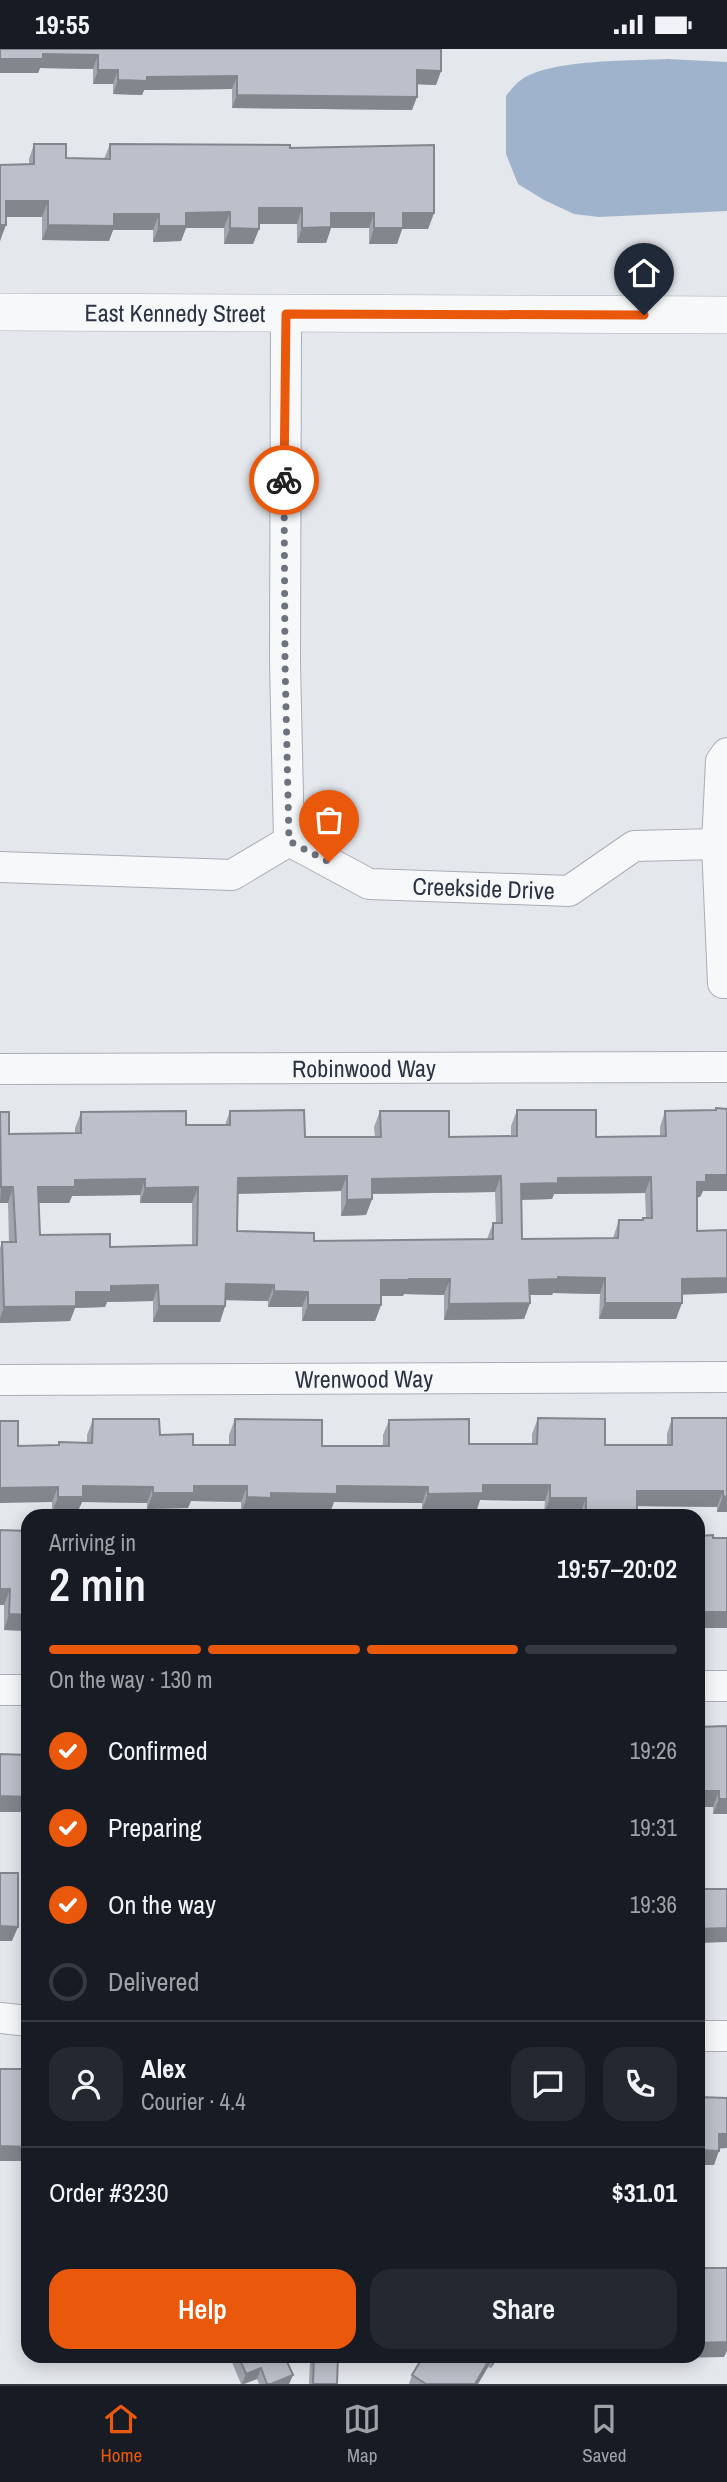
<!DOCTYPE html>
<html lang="en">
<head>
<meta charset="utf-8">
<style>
	body { margin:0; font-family:"Archivo Narrow",sans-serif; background:#242831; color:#f1f3f6; height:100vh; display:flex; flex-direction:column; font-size:26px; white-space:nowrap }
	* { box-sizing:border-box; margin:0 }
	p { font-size:23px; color:#9ea1a6 }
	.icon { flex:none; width:38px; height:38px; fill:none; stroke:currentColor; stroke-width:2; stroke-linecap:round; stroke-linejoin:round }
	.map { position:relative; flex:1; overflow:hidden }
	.side { position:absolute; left:21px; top:1460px; width:684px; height:854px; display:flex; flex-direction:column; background:#171b24; border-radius:21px; box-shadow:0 4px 18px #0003 }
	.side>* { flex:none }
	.pin { position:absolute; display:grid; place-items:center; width:60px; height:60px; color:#fff; margin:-72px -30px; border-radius:50% 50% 50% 0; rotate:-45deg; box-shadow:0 0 7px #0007 }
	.pin .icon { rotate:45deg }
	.courier { position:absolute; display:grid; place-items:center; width:70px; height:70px; margin:-35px; border:5px solid #ea580c; border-radius:50%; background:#fff; color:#222; box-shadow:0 2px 9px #0007 }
	.summary em { font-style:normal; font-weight:600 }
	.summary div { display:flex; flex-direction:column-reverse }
	.summary { display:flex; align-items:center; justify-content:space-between; height:119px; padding:0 28px }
	h1 { font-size:46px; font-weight:600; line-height:52px }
	.bar { display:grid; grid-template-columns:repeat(4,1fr); gap:10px 7px; align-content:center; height:84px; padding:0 28px }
	.bar i { height:9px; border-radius:5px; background:#363941 }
	.bar .selected { background:#ea580c }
	.bar p { grid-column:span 4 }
	.line { display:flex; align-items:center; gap:18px; padding:0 28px; border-top:2px solid #363941 }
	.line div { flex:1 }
	.round { display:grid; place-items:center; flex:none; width:74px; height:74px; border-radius:21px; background:#242831 }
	ol { padding:0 28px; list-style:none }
	li { display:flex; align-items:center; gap:21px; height:77px }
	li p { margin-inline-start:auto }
	li .icon { padding:7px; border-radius:50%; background:#ea580c; color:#fff; stroke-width:4 }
	li:last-child { color:#9ea1a6 }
	li i { width:38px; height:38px; border:4px solid #363941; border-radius:50% }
	.button { display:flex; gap:14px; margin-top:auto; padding:14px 28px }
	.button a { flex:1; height:80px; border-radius:21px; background:#ea580c; color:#fff; font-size:28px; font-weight:600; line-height:80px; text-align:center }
	.button a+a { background:#242831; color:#f1f3f6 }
	.status { display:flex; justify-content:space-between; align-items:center; height:49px; padding:0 35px; background:#171b24; direction:ltr }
	.status svg { height:19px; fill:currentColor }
	.menu { display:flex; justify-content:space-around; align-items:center; height:98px; border-top:2px solid #363941; background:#171b24; font-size:19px; color:#9ea1a6 }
	.menu a { display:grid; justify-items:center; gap:4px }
	.menu .selected { color:#ea580c }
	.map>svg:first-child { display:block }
	.water { fill:#9fb4cc }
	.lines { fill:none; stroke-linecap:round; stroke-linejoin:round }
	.minor-casing { stroke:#a9aeb7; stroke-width:32 }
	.tertiary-casing { stroke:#a9aeb7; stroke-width:38 }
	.minor { stroke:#f7f8fa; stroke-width:30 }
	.tertiary { stroke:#f7f8fa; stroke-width:37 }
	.wall { fill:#a1a5ae; fill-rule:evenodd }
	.shaded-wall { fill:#83868d }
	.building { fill:#bbc0ca; stroke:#83868d; stroke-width:2; fill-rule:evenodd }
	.done { stroke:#6c737f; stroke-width:7; stroke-dasharray:0 12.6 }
	.route { stroke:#ea580c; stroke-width:9 }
	.labels { text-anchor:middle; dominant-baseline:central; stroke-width:7; stroke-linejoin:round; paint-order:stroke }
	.street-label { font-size:24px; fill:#2b3445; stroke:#f4f6f9 }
</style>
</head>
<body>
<div class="status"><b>19:55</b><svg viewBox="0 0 49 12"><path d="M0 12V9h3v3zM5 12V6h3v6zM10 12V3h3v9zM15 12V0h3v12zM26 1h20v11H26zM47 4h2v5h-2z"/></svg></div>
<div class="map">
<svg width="727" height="2335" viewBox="0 0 727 2335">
	<rect width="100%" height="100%" fill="#e4e7ec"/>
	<path class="water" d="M667,10l60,3v149l-128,6 -25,-3 -30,-14 -26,-16 -12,-30v-58c4,-5 9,-12 15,-16 28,-21 110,-19 146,-21z"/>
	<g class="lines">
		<g class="minor-casing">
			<g id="minor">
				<path d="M286,265l-1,349 4,178"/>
				<path d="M727,704l-6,8 -4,83 6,139h4"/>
				<path id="s1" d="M0,818l232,8 57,-34 80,43 200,7 65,-45 83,-2"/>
				<path id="s2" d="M0,1020l727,-2"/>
				<path id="s3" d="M0,1331l727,-3"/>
				<path d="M698,1637h29"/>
				<path d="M0,1641h28"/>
				<path d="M0,1969l28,3"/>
				<path d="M698,1987h29"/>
			</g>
		</g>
		<g class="tertiary-casing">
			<g id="tertiary">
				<path id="s4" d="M0,263l727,3"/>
			</g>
		</g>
		<use href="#minor" class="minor"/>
		<use href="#tertiary" class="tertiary"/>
	</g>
	<path class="wall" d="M0,0l441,22 -5,14 -19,-1 -5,26 -180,-2v-19l-88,1 -2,5 -29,-1v-10h-20v-15l-53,-1 -2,5z
		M34,95l32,14 38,1 6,-15 180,4 144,65 -6,16h-26l-5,15h-28v-16h-38l-5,15h-29v-19h-38v5l-6,15h-29v-16h-38l-5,13 -28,1v-12h-40l-4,11 -67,-1v-23h-36l-6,24v-76l29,-1v-5z
		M727,1060v82h-24l-3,6h-3v34l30,62 -45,1 -6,25h-77l1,-25 -47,-1 -1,2h-22v8l-6,16 -80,1v-25l-40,-1 -1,2h-22v9l-6,16h-73v-14h-34v-6l-42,-1 -1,6 -5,16h-67v-21l-46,1 -2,5 -30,1 -5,13 -70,2v-75l2,-6h7l-1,-39h-8v-91l9,22 66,-1v-5l6,-16 105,13h39l5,-14 75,26h70l-1,-10 6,-16 69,26 62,-1v-10l6,-16 79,27 64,-1v-9l5,-16 50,-1zM341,1142v25l25,-1 6,-16v-5l123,-2 1,31h-3l-6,16 -173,2 -77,-10 1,-37zM645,1144l1,25h-3l-1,2h-23l-6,18 -91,1 -1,-39 31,-1 2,-5zM140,1146v8h52v42l-82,2 -70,-12 -1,-32h30l3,-7z
		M538,1369l67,27h62v-11l5,-16h55v94h-10v-5l-80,-1v9h-57v-1h-36l1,-13 -65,-1 -3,9 -55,1v-7l-88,-1 -3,8 -64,-1 -2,4h-24v-11l-50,-1 -3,7 -41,1v-6l-65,-1 -5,11h-25v-11l-34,-56 40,-1 1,-3 28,1v-8l6,-16 67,16 33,10h36v-10l6,-16 87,27h61v-11l6,-15 80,24h63v-10z
		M0,1481l28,101 -24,-1v-25z
		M698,1678l29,87h-14v-7h-15z
		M229,2306h55l9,20 -4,9h-30l-2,-5 -12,5h-4z
		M312,2306h26l-1,29h-28l1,-23z
		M424,2306h76l-9,13 -3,-1 -10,17h-69l3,-9z"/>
	<path class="shaded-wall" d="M43,5l55,1 -5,14 -53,-1 -2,5h-38v-14z
		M98,21h20l-5,14h-20z
		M417,21l24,1 -5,14 -24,-1z
		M237,27l-5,13 -88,1 -2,5 -29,-1 5,-14 29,-3z
		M237,46l180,2 -5,13 -180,-2z
		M6,152h42l-6,16h-42z
		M259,159h43l-5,16h-43z
		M230,163l-6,16h-38l-5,13 -28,1 6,-16 27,-13z
		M331,164h43l-5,15h-38l-5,15h-29l5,-15z
		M403,164h31l-6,16h-26l-5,15h-28l5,-16z
		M114,165h45l-6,16h-40l-4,11 -67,-1 6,-15z
		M0,176h6l-6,16z
		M230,179l29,1 -6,15h-29z
		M706,1126h21v16h-24l-3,6 -9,1 6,-16z
		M347,1127l-6,15 -109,3 6,-16z
		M501,1127l-6,16 -129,2 6,-15z
		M651,1128l-6,16 -91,1 -2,5 -37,1 6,-16 37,-6z
		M145,1130l-5,16 -68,1 -3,7h-37l6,-16 37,-7z
		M1,1138h12l-5,16h-8z
		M198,1138l-6,16h-52l5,-15z
		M372,1150l-6,16 -25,1 6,-16z
		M558,1228l47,1 -5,16 -47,-1 -1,2h-28l5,-15z
		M727,1229v15l-51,2 6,-16z
		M409,1230h41l-6,16 -40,-1 -1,2h-28l6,-16z
		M226,1235l48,1 -6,16 -48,-1z
		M158,1236l-5,16 -46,1 -2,5 -30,1 -5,13 -70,2v-5l4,-11 72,-15 35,-6z
		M274,1242l34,1 -6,15h-34z
		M530,1254l-6,16 -80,1 5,-16z
		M605,1254h77l-6,16h-77z
		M308,1256h73l-6,16h-73z
		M159,1257h66l-5,16h-67z
		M483,1436h67l-5,16 -65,-1 -3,9 -55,1 6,-16z
		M83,1437l70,1 -6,16 -65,-1 -5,11h-25l6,-16z
		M194,1437h53l-6,16 -50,-1 -3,7 -41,1 6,-16z
		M337,1437l91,1 -6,16 -88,-1 -3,8 -64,-1 -2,4h-24l6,-16 24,-4z
		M58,1438l-6,15 -52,1v-15z
		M637,1442h86l-6,16 -86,-1z
		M723,1447l4,1v15h-10z
		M550,1449h36l-6,16h-36z
		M0,1540h10l-6,16h-4z
		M698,1563h29v16h-29z
		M9,1565l19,1v16l-24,-1z
		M698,1742h21l-6,16h-15z
		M0,1747l28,1v15h-28z
		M719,1750h8v15h-14z
		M0,1877l18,1 -6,14h-12z
		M727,1879v14l-29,1v-14z
		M719,2085h8v14l-13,1z
		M28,2095v11l-2,6h-26v-15z
		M698,2101l21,1 -5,14h-16z
		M727,2292v10l-3,6 -50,1 1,-3h23v-12z
		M492,2306l-4,12 -10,17h-3z
		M495,2306h5l-9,13z
		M261,2319l-4,11 -15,5 4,-10z
		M293,2326l-4,9h-18z"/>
	<path class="building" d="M0,0h441v22l-24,-1v27l-180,-2v-19l-90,1v4l-29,-1v-10h-20v-15l-55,-1v5h-43z
		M34,95h32v14l44,1v-15l180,1v3l144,-3v68h-31v15h-29v-15h-43v14l-29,1v-20h-43v21l-29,-1v-16l-44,1v13h-27v-12h-45v12l-66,-1v-24h-42v24h-6v-60l34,-1z
		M716,1059l11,1v66h-21v7h-9v49l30,-1v48l-45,1v24h-77v-25l-47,-1v2l-29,1 1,23 -81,1 1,-25h-41v1h-28v25h-73v-13l-34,-1v-6l-48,-1 -1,22h-66l-1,-21 -47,1v6h-35v14l-72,1 -2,-65h14l-3,-55h-12l-1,-75h9v22l72,-1v-21l105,-1v14h44v-14l74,-1 1,27h76l-1,-26h69v26l68,-1v-26h79v27l70,-1 -1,-25 51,-1zM347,1127v24l25,-1v-20l129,-3 1,47h-9v16l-179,2v-8l-77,-2 1,-53zM651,1128l1,41h-9v2h-24l-1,18 -96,1 -1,-55 37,-1v-5zM145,1130v9l53,-1 -1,58 -87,2v-13l-70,1 -2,-48h37v-7z
		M538,1369l67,1v26h67v-27h55v79l-4,-1v-5h-86v24h-51v-17h-36v-13h-67v8l-55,1v-7l-91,-1v8l-66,-1v5l-24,-1v-11h-53v7h-41v-6l-70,-1v11h-25v-10l-58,1v-67h18v25l41,-1v-3l33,1 1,-24h66l1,16 33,-1v11h42v-26l87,1v26h67v-26l80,-1v25h68z
		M0,1481l28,1v84l-19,-1 1,-25h-10z
		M713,1486v3h14v74h-29v-76z
		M727,1677v73h-8v-8h-21v-64z
		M0,1705l28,1v42l-28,-1z
		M0,1824h18v54l-18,-1z
		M698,1840h29v39l-29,1z
		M0,2020h28v78l-28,-1z
		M698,2048l29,1v36h-8v17l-21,-1z
		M698,2208h2v11h27v74l-29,1z
		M238,2306h46l9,20 -22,9h-4l-6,-16 -15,6z
		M314,2306h24l-1,29h-24z
		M424,2306h68l-17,29h-49l-14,-9z"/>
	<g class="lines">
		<path class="done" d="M284,431l1,183 4,178 40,21"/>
		<path class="route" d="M284,431l2,-166 358,1"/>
	</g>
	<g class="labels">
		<g class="street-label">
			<text stroke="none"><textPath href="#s4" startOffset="175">East Kennedy Street</textPath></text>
			<text stroke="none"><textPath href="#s1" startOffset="504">Creekside Drive</textPath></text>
			<text stroke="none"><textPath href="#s2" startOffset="364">Robinwood Way</textPath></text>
			<text stroke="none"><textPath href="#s3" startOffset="364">Wrenwood Way</textPath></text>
		</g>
	</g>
</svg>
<div class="pin" style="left:329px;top:813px;background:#ea580c"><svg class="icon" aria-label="bag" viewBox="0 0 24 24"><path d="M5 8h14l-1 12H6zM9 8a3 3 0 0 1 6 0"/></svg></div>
<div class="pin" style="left:644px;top:266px;background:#1f2937"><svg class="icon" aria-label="home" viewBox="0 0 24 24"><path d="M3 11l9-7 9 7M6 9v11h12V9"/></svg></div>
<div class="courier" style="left:284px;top:431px"><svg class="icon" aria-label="bike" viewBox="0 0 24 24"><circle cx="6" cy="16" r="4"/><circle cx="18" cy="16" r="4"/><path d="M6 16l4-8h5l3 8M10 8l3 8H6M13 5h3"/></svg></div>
<section class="side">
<div class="summary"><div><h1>2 min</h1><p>Arriving in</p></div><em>19:57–20:02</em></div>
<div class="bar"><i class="selected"></i><i class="selected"></i><i class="selected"></i><i></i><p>On the way · 130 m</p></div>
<ol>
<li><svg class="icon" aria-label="check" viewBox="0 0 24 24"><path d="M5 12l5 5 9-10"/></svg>Confirmed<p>19:26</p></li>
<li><svg class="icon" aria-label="check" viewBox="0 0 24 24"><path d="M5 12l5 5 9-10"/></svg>Preparing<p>19:31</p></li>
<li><svg class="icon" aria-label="check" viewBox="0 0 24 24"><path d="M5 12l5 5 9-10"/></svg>On the way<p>19:36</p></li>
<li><i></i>Delivered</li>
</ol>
<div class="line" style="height:126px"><a class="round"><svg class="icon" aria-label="person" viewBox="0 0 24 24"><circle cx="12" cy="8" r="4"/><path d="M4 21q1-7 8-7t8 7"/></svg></a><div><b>Alex</b><p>Courier · 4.4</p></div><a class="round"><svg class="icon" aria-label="chat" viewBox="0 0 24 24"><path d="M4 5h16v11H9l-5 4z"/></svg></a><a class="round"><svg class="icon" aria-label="phone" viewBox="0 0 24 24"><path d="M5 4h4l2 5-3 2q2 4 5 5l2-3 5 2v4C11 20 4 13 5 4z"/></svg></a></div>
<div class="line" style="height:91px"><div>Order #3230</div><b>$31.01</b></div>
<div class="button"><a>Help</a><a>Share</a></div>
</section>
</div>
<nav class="menu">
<a class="selected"><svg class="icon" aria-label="home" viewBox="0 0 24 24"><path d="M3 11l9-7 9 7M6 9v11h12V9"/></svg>Home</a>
<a><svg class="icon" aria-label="map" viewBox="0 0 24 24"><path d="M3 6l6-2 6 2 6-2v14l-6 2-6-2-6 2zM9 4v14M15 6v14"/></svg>Map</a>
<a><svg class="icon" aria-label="saved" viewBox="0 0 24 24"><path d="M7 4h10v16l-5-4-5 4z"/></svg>Saved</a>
</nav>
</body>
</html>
